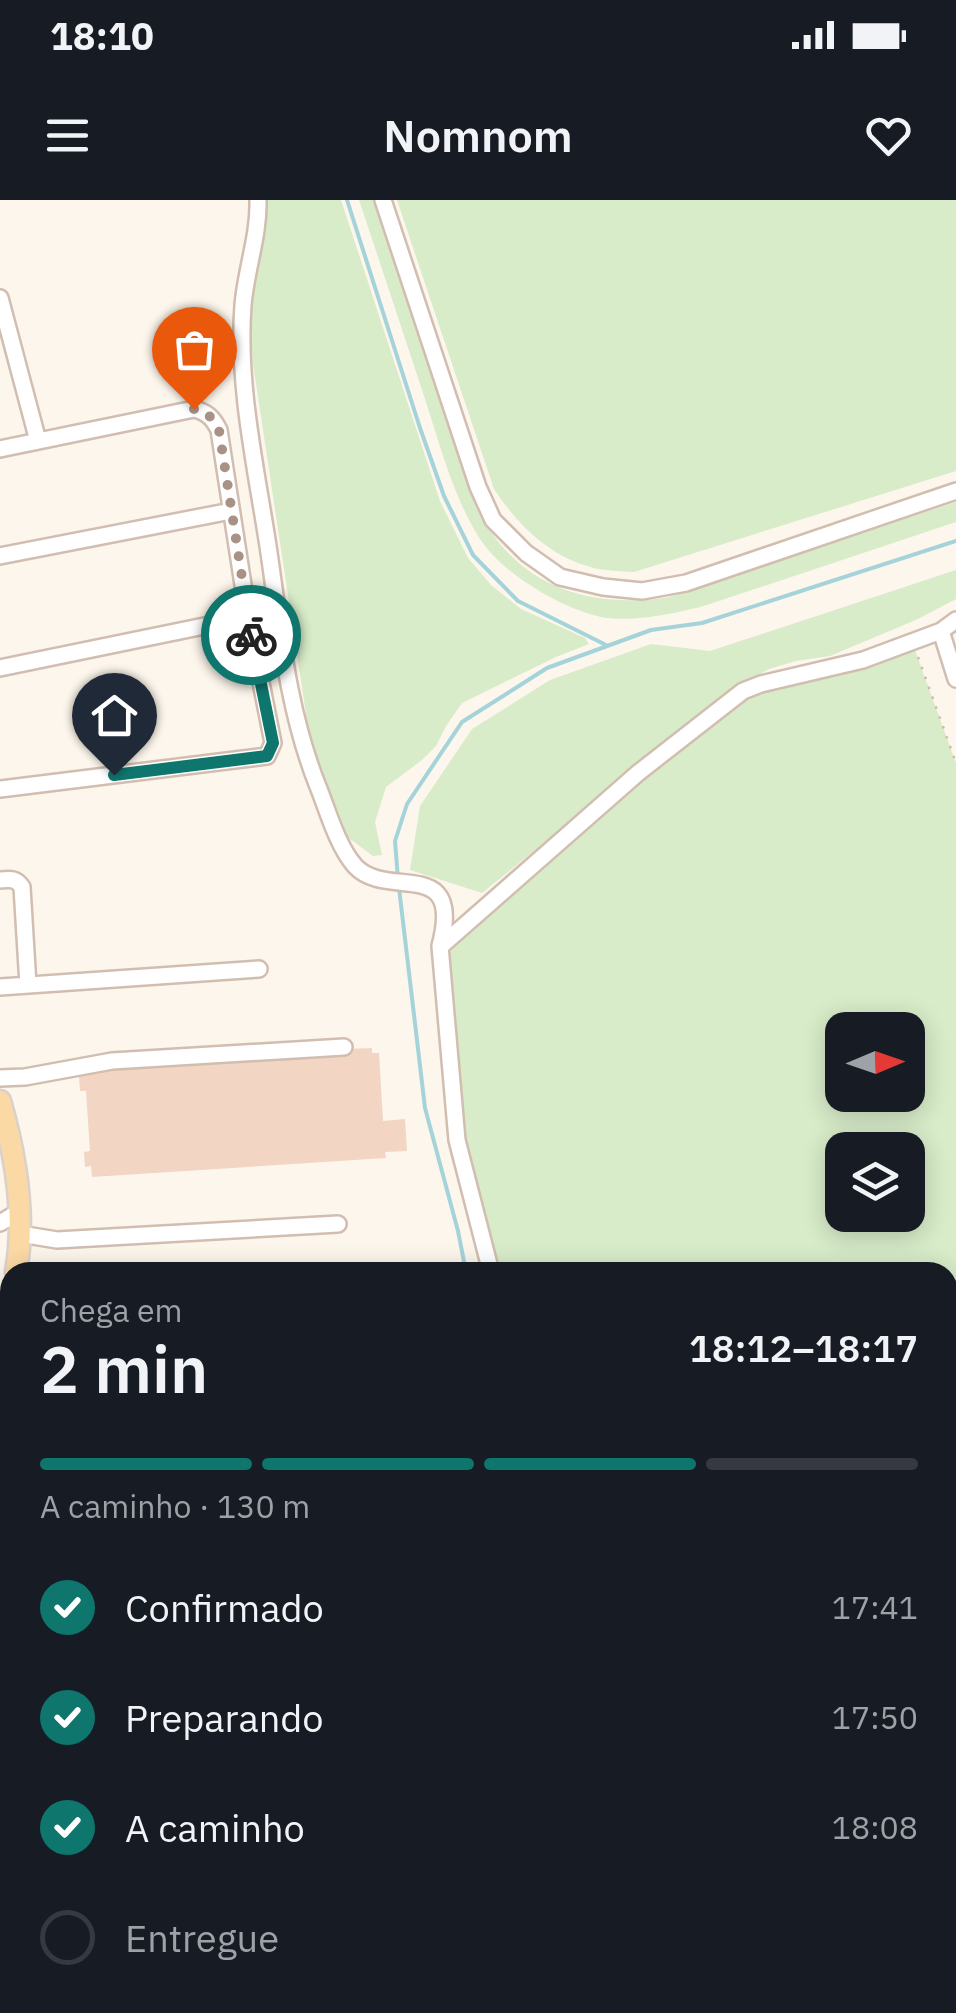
<!DOCTYPE html>
<html lang="pt">
<head>
<meta charset="utf-8">
<style>
	body { margin:0; font-family:"IBM Plex Sans",sans-serif; background:#20242c; color:#f1f3f6; height:100vh; display:flex; flex-direction:column; font-size:38px; white-space:nowrap }
	* { box-sizing:border-box; margin:0 }
	p { font-size:32px; color:#9ea1a6 }
	.icon { flex:none; width:55px; height:55px; fill:none; stroke:currentColor; stroke-width:2; stroke-linecap:round; stroke-linejoin:round }
	.map { position:relative; flex:1; overflow:hidden }
	.details { position:absolute; left:0px; top:1062px; width:958px; height:752px; display:flex; flex-direction:column; background:#171b24; border-radius:30px 30px 0 0; box-shadow:0 5px 25px #0003 }
	.details>* { flex:none }
	.needle { width:65px; rotate:88deg }
	.tools { position:absolute; left:825px; top:812px; display:grid; gap:20px }
	.tools a { display:grid; place-items:center; width:100px; height:100px; border-radius:20px; background:#171b24; box-shadow:0 5px 25px #0003; font-size:50px }
	.pin { position:absolute; display:grid; place-items:center; width:85px; height:85px; color:#fff; margin:-102px -42px; border-radius:50% 50% 50% 0; rotate:-45deg; box-shadow:0 0 10px #0007 }
	.pin .icon { rotate:45deg }
	.courier { position:absolute; display:grid; place-items:center; width:100px; height:100px; margin:-50px; border:8px solid #0f766e; border-radius:50%; background:#fff; color:#222; box-shadow:0 2px 12px #0007 }
	.overview em { font-style:normal; font-weight:600 }
	.overview div { display:flex; flex-direction:column-reverse }
	.overview { display:flex; align-items:center; justify-content:space-between; height:170px; padding:0 40px }
	h1 { font-size:65px; font-weight:600; line-height:75px }
	.bar { display:grid; grid-template-columns:repeat(4,1fr); gap:15px 10px; align-content:center; height:120px; padding:0 40px }
	.bar i { height:12px; border-radius:8px; background:#363941 }
	.bar .current { background:#0f766e }
	.bar p { grid-column:span 4 }
	ol { padding:0 40px; list-style:none }
	li { display:flex; align-items:center; gap:30px; height:110px }
	li p { margin-inline-start:auto }
	li .icon { padding:10px; border-radius:50%; background:#0f766e; color:#fff; stroke-width:4 }
	li:last-child { color:#9ea1a6 }
	li i { width:55px; height:55px; border:5px solid #363941; border-radius:50% }
	.status { display:flex; justify-content:space-between; align-items:center; height:70px; padding:0 50px; background:#171b24; direction:ltr }
	.status svg { height:28px; fill:currentColor }
	header { display:flex; justify-content:space-between; align-items:center; height:130px; padding:0 40px; background:#171b24; font-size:45px; font-weight:600 }
	.map>svg:first-child { display:block }
	.green { fill:#d8ecc9; fill-rule:evenodd }
	.lines { fill:none; stroke-linecap:round; stroke-linejoin:round }
	.stream { stroke:#a5d3da; stroke-width:4 }
	.building { fill:#f3d5c3 }
	.minor-casing { stroke:#d1beb0; stroke-width:20 }
	.major-casing { stroke:#dad1cd; stroke-width:25 }
	.path { stroke:#d9b8a5; stroke-width:2.5; stroke-dasharray:2.5 8; stroke-linecap:butt }
	.minor { stroke:#fff; stroke-width:15 }
	.major { stroke:#fbd9a5; stroke-width:20 }
	.done { stroke:#a89285; stroke-width:10; stroke-dasharray:0 18 }
	.route { stroke:#0f766e; stroke-width:12 }
</style>
</head>
<body>
<div class="status"><b>18:10</b><svg viewBox="0 0 49 12"><path d="M0 12V9h3v3zM5 12V6h3v6zM10 12V3h3v9zM15 12V0h3v12zM26 1h20v11H26zM47 4h2v5h-2z"/></svg></div>
<header><svg class="icon" aria-label="menu" viewBox="0 0 24 24"><path d="M4 6h16M4 12h16M4 18h16"/></svg>Nomnom<svg class="icon" aria-label="heart" viewBox="0 0 24 24"><path d="M12 20l-8-8c-3-5 5-10 8-4 3-6 11-1 8 4z"/></svg></header>
<div class="map">
<svg width="956" height="1813" viewBox="0 0 956 1813">
	<rect width="100%" height="100%" fill="#fdf6ec"/>
	<path class="green" d="M266,0h75l99,301 28,57 23,27 30,24 64,29 4,6 -33,13 -94,46 -16,23 -10,20 -14,14 -36,27 -11,35 7,33 -9,1 -27,-20 -35,-89 -58,-383 -3,-49z
		M359,0h15l94,287c7,13 13,29 21,42 42,63 109,79 180,68l287,-95v20l-249,83c-29,8 -75,18 -106,12 -38,-8 -92,-40 -116,-71 -30,-40 -47,-109 -63,-156 -21,-64 -42,-127 -63,-190z
		M397,0h559v271l-322,101c-13,-1 -28,-1 -40,-4 -45,-11 -76,-43 -100,-79z
		M956,370v29l-38,20 -88,37 -34,5 -27,8 -28,15 -259,209 -72,-23 10,-64 52,-77 78,-49 101,-36 59,7z
		M912,442l44,121v1250h-143l2,-8h133v-733h-457l-34,-132 -17,-194 303,-255zM842,830h66v65h-66zM842,950h66v65h-66z"/>
	<g class="lines">
		<path class="stream" d="M347,0l73,228 24,68 29,59 45,46 88,44
			M398,679l-3,-38 12,-37 55,-82 85,-54 104,-38 51,-7 254,-82
			M399,688l26,220 33,123 8,41
			M509,1813l3,-8"/>
	</g>
	<path class="building" d="M372,848v5h7l4,68 22,-2 2,32 -22,1 1,6 -294,19 -1,-11 -6,1 -1,-15 6,-1 -4,-60h-6l-1,-15 6,-1v-4l56,-3 -1,-5 18,-1v5l23,-2 -1,-4 18,-1v4h9v-6l12,-1 1,6 44,-3 -1,-4 18,-1v4l13,-1v-4l29,-2 1,4 22,-1v-6z"/>
	<g class="lines">
		<g class="minor-casing">
			<path id="minor" d="M258,0c1,36 -12,69 -15,105 -6,80 13,163 25,241 12,80 19,162 49,238 10,24 20,62 38,82 32,35 109,-12 85,80l17,194 34,132
				M383,0l95,287 15,33 33,33 34,24 43,10 39,4 44,-8 270,-92
				M0,98l38,143
				M0,249l194,-40c13,3 19,9 25,21l29,187 25,126 -6,13 -267,33
				M0,356l231,-45
				M941,431l15,48
				M0,468l248,-51
				M0,680c10,-1 16,-2 22,7l6,98
				M441,746l197,-173 105,-82 18,-7 102,-24 78,-29 15,-11
				M0,787l259,-18
				M0,878l25,-1 87,-16 232,-14
				M0,1023l20,-12
				M20,1034l37,6 281,-16
				M0,1205h10
				M0,1334h10
				M0,1765l10,-1
				M438,1813v-8
				M544,1813h1
				M781,1813l2,-8
				M813,1813l2,-8"/>
		</g>
		<g class="major-casing">
			<path id="major" d="M0,901c16,55 26,114 16,171
				M0,1171l10,-61"/>
		</g>
		<path class="path" d="M918,457l38,106
			M948,1135l8,-2"/>
		<use href="#minor" class="minor"/>
		<use href="#major" class="major"/>
	</g>
	<g class="lines">
		<path class="done" d="M194,209l14,5 11,16 32,205"/>
		<path class="route" d="M114,575l153,-19 6,-13 -22,-108"/>
	</g>
</svg>
<div class="tools">
<a><svg class="needle" viewBox="-14 -14 28 28"><path d="M0-13l5 13h-10z" fill="#e53935"/><path d="M0 13l5-13h-10z" fill="#9ea1a6"/></svg></a>
<a><svg class="icon" aria-label="layers" viewBox="0 0 24 24"><path d="M12 4l9 5-9 5-9-5zM3 14l9 5 9-5"/></svg></a>
</div>
<div class="pin" style="left:194px;top:209px;background:#ea580c"><svg class="icon" aria-label="bag" viewBox="0 0 24 24"><path d="M5 8h14l-1 12H6zM9 8a3 3 0 0 1 6 0"/></svg></div>
<div class="pin" style="left:114px;top:575px;background:#1f2937"><svg class="icon" aria-label="home" viewBox="0 0 24 24"><path d="M3 11l9-7 9 7M6 9v11h12V9"/></svg></div>
<div class="courier" style="left:251px;top:435px"><svg class="icon" aria-label="bike" viewBox="0 0 24 24"><circle cx="6" cy="16" r="4"/><circle cx="18" cy="16" r="4"/><path d="M6 16l4-8h5l3 8M10 8l3 8H6M13 5h3"/></svg></div>
<section class="details">
<div class="overview"><div><h1>2 min</h1><p>Chega em</p></div><em>18:12–18:17</em></div>
<div class="bar"><i class="current"></i><i class="current"></i><i class="current"></i><i></i><p>A caminho · 130 m</p></div>
<ol>
<li><svg class="icon" aria-label="check" viewBox="0 0 24 24"><path d="M5 12l5 5 9-10"/></svg>Confirmado<p>17:41</p></li>
<li><svg class="icon" aria-label="check" viewBox="0 0 24 24"><path d="M5 12l5 5 9-10"/></svg>Preparando<p>17:50</p></li>
<li><svg class="icon" aria-label="check" viewBox="0 0 24 24"><path d="M5 12l5 5 9-10"/></svg>A caminho<p>18:08</p></li>
<li><i></i>Entregue</li>
</ol>
</section>
</div>
</body>
</html>
